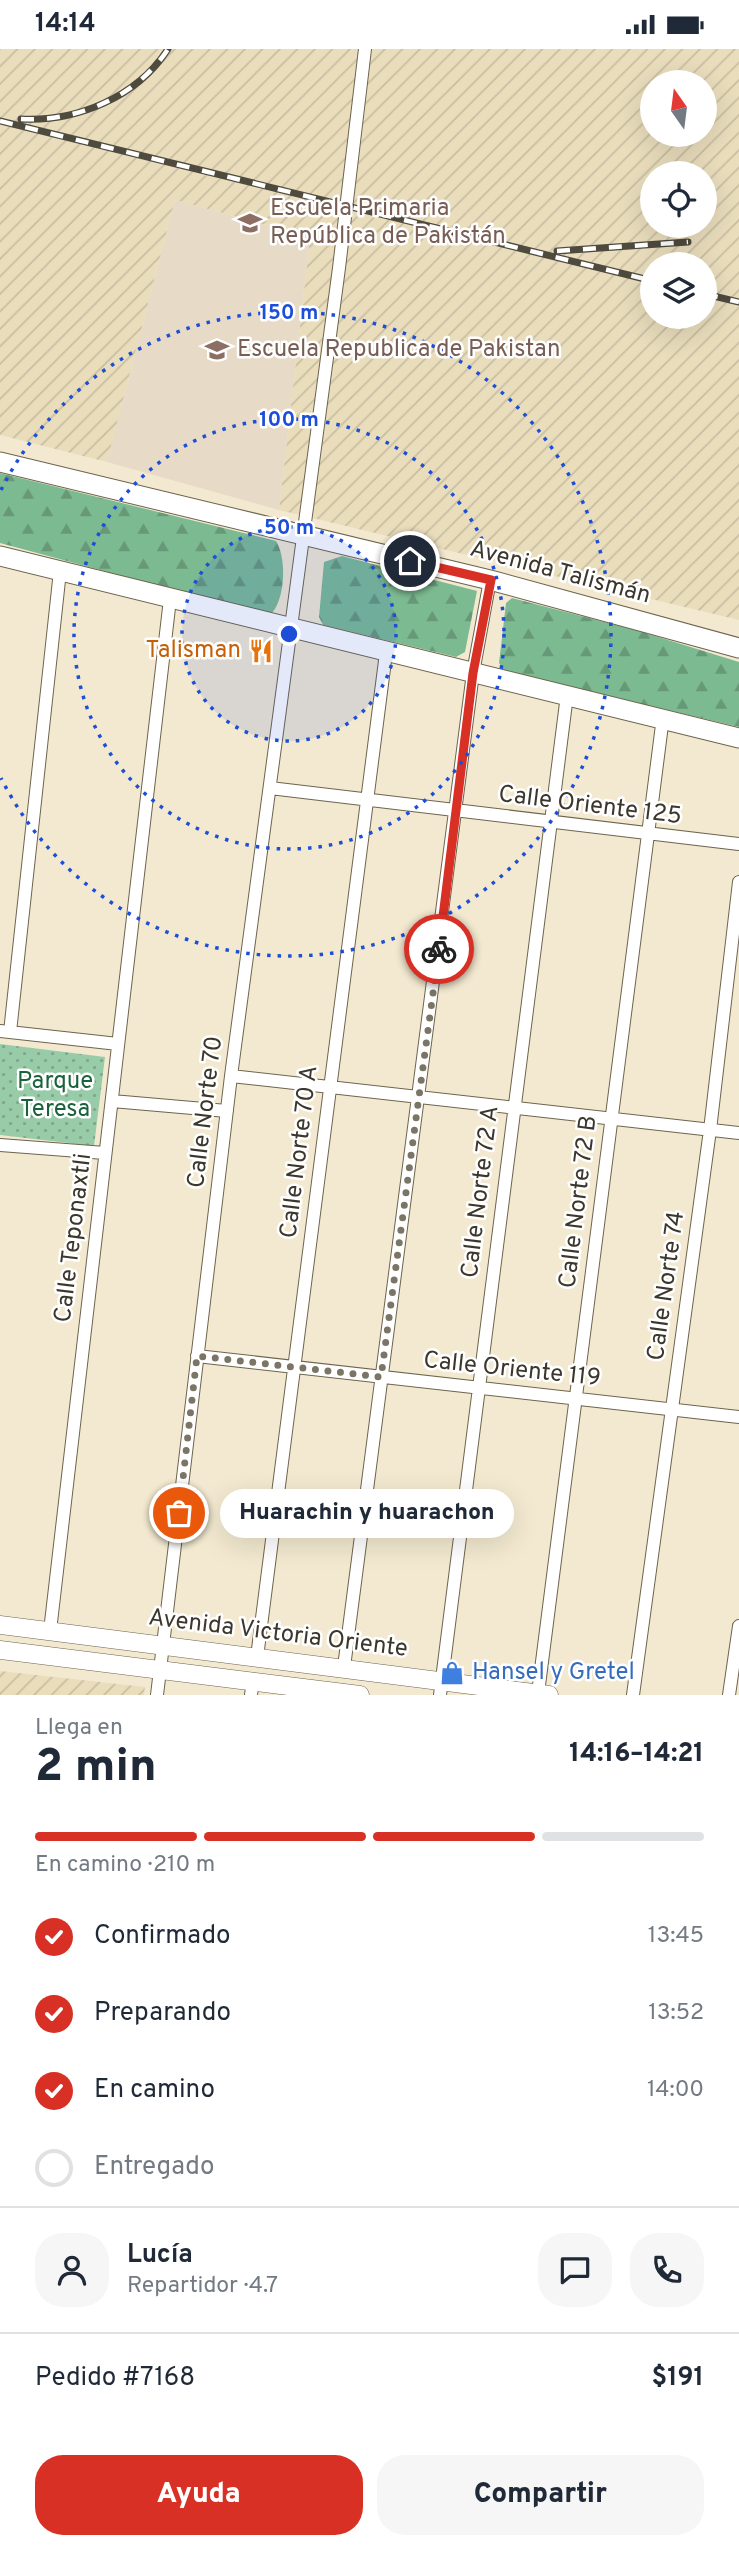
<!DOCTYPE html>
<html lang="es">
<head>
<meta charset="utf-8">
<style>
	body { margin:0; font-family:Overpass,sans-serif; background:#f6f6f7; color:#1f2937; height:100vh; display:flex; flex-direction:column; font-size:26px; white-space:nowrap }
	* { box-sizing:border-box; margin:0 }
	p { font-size:23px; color:#747a83 }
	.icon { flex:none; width:38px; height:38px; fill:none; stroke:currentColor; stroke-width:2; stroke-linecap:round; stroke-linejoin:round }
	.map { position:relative; height:1646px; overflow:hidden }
	.panel { display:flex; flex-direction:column; background:#fff; flex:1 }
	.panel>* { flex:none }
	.needle { width:46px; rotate:346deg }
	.controls { position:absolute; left:640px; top:21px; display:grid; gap:14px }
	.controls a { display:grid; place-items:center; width:77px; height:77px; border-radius:50%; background:#fff; box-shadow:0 7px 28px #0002; font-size:35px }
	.pin { position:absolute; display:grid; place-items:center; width:60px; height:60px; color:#fff; margin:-30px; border:4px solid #fff; border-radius:50%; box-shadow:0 2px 7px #0007 }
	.courier { position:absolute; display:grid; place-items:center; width:70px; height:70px; margin:-35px; border:5px solid #d93025; border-radius:50%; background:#fff; color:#222; box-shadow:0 2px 9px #0007 }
	.bubble { position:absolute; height:49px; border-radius:24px; background:#fff; box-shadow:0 7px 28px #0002; font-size:23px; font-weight:800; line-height:49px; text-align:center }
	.headline em { font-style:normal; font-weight:800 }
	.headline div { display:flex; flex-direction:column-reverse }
	.headline { display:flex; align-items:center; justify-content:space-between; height:119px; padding:0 35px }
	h1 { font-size:46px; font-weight:800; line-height:52px }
	.bar { display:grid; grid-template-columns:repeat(4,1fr); gap:10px 7px; align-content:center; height:84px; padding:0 35px }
	.bar i { height:9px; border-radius:5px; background:#e0e1e3 }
	.bar .on { background:#d93025 }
	.bar p { grid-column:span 4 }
	.line { display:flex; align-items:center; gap:18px; padding:0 35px; border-top:2px solid #e0e1e3 }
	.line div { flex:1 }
	.round { display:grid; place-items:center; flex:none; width:74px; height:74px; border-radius:28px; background:#f6f6f7 }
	ol { padding:0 35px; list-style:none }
	li { display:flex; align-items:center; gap:21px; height:77px }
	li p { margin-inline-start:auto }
	li .icon { padding:7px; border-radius:50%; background:#d93025; color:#fff; stroke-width:4 }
	li:last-child { color:#747a83 }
	li i { width:38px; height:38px; border:4px solid #e0e1e3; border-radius:50% }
	.primary-button { display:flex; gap:14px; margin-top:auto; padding:14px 35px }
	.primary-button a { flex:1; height:80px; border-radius:28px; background:#d93025; color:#fff; font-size:28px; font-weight:800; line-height:80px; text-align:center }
	.primary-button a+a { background:#f6f6f7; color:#1f2937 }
	.status { display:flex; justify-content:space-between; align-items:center; height:49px; padding:0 35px; background:#fff; direction:ltr }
	.status svg { height:19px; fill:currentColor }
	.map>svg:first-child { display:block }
	.industrial { fill:url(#industrial-furrows); fill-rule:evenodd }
	.education { fill:#e7dbc7 }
	.grass { fill:url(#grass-dots) }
	.forest { fill:url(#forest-firs) }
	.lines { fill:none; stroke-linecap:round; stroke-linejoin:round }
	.street-casing { stroke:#6d644e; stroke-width:14 }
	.secondary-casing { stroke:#6d644e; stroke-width:19 }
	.primary-casing { stroke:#6d644e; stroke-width:21 }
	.street { stroke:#fff; stroke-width:12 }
	.secondary { stroke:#fff; stroke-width:18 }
	.primary { stroke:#fff; stroke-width:19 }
	.rail-casing { stroke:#4e4a3e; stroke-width:7 }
	.rail { stroke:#fff; stroke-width:4.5; stroke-dasharray:13; stroke-linecap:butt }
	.done { stroke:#7b7566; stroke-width:7; stroke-dasharray:0 12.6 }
	.route { stroke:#d93025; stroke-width:9 }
	.ring { fill:none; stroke:#1d4ed8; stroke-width:3.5; stroke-dasharray:3.5 7 }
	.labels { text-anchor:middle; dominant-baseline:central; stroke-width:5; stroke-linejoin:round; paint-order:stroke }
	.education-label { font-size:24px; fill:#785e54; stroke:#fff; text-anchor:start }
	.street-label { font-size:24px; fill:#3b372d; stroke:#fff }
	.food-label { font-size:24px; fill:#c56008; stroke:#fff; text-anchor:end }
	.park-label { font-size:24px; fill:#1a623b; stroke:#fff }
	.shop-label { font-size:24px; fill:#366cbe; stroke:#fff; text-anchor:start }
	.centre { fill:#1d4ed8; stroke:#fff; stroke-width:3.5 }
	.ring-label { font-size:21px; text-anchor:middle; font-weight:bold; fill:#1d4ed8; stroke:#fff; stroke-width:5; stroke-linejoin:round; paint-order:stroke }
</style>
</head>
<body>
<div class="status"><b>14:14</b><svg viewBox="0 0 49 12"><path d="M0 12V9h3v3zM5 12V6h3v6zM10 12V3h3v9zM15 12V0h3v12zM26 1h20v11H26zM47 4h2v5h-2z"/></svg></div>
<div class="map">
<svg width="739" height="1646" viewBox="0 0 739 1646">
	<defs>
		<pattern id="industrial-furrows" width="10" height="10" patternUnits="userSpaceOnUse" patternTransform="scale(1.75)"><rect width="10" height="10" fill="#e9ddbc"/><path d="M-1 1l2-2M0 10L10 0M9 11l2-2" fill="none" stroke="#c9bea2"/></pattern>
		<pattern id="grass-dots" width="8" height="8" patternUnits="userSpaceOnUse" patternTransform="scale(1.75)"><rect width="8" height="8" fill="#98cca9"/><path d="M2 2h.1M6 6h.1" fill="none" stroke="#7da68a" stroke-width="1.8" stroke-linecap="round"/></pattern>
		<pattern id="forest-firs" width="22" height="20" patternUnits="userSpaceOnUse" patternTransform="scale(1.75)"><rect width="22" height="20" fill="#7cbb92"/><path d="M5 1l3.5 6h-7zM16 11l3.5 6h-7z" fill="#679978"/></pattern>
	</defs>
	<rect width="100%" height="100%" fill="#f3e9d0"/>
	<path class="industrial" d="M0,0h739v571l-460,-110 31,-273 -135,-37 -68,262 -107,-27zM653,33h52v53h-52zM653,124h52v53h-52zM653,215h52v53h-52z
		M0,1622l145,16 -1,8h-144z"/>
	<path class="education" d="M175,151l135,37 -31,273 -172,-48z"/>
	<path class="grass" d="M0,995l105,13 -11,89 -94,-11z"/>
	<path class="forest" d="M0,424l276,68c11,18 9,57 -4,72l-16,-1 -256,-69z
		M342,507l135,35 -12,61 -9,5 -133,-32 -4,-8 5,-55z
		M512,549l127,33 100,31v65l-235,-56 -5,-8 7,-60z"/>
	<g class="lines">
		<g class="street-casing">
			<path id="street" d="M270,739l469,56
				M0,982l118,13
				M10,983l50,-461
				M231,1027l508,57
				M112,1052l115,10
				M0,1096l105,8
				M197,1307l542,61
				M50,1582l120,-1032
				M257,1608l129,-1004
				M344,1618l129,-994 17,-93
				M538,1644l125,-976
				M157,1646l74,-619 108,-808 26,-219
				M251,1646l2,-15
				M440,1646l127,-1000
				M633,1646l77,-565 29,-248
				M729,1646l10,-69"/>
		</g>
		<g class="secondary-casing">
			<path id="secondary" d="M0,1576l549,70
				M0,1601l360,45"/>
		</g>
		<g class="primary-casing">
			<path id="primary" d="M0,413l490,118 249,68
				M0,507l739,182"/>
		</g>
		<use href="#street" class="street"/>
		<use href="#secondary" class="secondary"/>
		<use href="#primary" class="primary"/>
		<g class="rail-casing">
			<path id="rail" d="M21,70c56,3 116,-22 147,-70
				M0,72l653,160
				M557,202l131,-9
				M705,245l34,8"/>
		</g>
		<use href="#rail" class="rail"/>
	</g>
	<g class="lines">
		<path class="done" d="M179,1464l18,-157 184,21 58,-428"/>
		<path class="route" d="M410,512l81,19 -18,93 -34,276"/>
	</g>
	<circle cx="289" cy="585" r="107" fill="#1d4ed8" fill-opacity=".12"/>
	<g class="ring">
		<circle cx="289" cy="585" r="107"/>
		<circle cx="289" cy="585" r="215"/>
		<path d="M1 441A322 322 0 1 1 1 729"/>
	</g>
	<defs>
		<g id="school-bare" transform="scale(1.89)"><path d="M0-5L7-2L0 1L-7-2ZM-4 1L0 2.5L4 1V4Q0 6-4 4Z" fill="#8d6e63" stroke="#fff" stroke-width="2.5" paint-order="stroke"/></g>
		<g id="restaurant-bare" transform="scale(1.89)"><path d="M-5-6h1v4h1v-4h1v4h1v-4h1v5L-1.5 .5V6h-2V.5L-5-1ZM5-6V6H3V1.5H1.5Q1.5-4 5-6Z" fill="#e8710a" stroke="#fff" stroke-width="2.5" paint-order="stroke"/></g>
		<g id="shop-bare" transform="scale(1.89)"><path d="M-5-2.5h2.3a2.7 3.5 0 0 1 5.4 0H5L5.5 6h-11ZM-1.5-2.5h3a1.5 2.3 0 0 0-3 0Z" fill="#3f7fe0" stroke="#fff" stroke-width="2.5" paint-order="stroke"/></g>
	</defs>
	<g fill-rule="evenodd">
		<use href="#school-bare" x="250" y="174"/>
		<use href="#school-bare" x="217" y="301"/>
		<use href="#restaurant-bare" x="261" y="602"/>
		<use href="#shop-bare" x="452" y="1624"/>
	</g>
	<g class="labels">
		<g class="education-label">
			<text x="270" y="160">Escuela Primaria<tspan x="270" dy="28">República de Pakistán</tspan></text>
			<text x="237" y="301">Escuela Republica de Pakistan</text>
		</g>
		<g class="street-label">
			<text transform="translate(560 524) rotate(15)">Avenida Talismán</text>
			<text transform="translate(590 757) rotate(7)">Calle Oriente 125</text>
			<text transform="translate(206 1063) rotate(-83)">Calle Norte 70</text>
			<text transform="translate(300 1103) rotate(-83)">Calle Norte 70 A</text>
			<text transform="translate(481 1143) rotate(-83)">Calle Norte 72 A</text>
			<text transform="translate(579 1153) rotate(-83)">Calle Norte 72 B</text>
			<text transform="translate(74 1189) rotate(-83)">Calle Teponaxtli</text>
			<text transform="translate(667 1237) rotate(-82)">Calle Norte 74</text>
			<text transform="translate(512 1321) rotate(6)">Calle Oriente 119</text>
			<text transform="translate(278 1585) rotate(7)">Avenida Victoria Oriente</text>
		</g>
		<g class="food-label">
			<text x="241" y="602">Talisman</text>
		</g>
		<g class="park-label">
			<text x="55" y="1033">Parque<tspan x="55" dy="28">Teresa</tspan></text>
		</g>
		<g class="shop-label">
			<text x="472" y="1624">Hansel y Gretel</text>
		</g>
	</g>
	<circle cx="289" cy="585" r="10" class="centre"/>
	<g class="ring-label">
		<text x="289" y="270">150 m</text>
		<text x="289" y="377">100 m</text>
		<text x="289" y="485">50 m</text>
	</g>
</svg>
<div class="controls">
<a><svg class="needle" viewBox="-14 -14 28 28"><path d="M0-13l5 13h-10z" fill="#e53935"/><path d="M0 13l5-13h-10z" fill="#747a83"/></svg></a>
<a><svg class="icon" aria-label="locate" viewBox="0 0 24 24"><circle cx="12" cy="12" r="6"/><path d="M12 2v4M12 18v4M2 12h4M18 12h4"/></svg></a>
<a><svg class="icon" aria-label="layers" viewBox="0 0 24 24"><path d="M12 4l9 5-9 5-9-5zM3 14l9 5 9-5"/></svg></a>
</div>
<div class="pin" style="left:179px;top:1464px;background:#ea580c"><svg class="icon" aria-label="bag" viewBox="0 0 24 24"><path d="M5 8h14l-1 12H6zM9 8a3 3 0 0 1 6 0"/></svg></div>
<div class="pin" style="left:410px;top:512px;background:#1f2937"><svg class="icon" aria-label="home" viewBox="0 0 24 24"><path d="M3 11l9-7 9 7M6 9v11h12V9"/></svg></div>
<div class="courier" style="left:439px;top:900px"><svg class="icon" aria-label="bike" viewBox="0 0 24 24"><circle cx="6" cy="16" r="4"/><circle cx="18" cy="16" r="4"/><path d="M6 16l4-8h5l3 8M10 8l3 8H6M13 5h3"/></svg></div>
<div class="bubble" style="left:220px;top:1440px;width:294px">Huarachin y huarachon</div>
</div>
<section class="panel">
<div class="headline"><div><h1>2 min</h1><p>Llega en</p></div><em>14:16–14:21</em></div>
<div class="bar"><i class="on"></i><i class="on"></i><i class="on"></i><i></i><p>En camino · 210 m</p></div>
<ol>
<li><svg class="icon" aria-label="check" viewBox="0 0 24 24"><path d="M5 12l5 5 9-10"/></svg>Confirmado<p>13:45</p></li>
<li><svg class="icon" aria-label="check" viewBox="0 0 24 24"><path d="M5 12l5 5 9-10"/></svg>Preparando<p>13:52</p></li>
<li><svg class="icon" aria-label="check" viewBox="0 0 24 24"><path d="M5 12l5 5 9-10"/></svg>En camino<p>14:00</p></li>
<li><i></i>Entregado</li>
</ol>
<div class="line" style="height:126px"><a class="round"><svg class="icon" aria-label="person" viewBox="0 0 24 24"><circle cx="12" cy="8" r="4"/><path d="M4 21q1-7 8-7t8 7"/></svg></a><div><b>Lucía</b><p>Repartidor · 4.7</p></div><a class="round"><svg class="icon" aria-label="chat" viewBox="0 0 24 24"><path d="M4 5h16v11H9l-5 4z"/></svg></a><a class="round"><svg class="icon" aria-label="phone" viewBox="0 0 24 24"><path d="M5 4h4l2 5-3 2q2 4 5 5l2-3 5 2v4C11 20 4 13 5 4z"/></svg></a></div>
<div class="line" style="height:91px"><div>Pedido #7168</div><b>$191</b></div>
<div class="primary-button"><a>Ayuda</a><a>Compartir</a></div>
</section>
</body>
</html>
